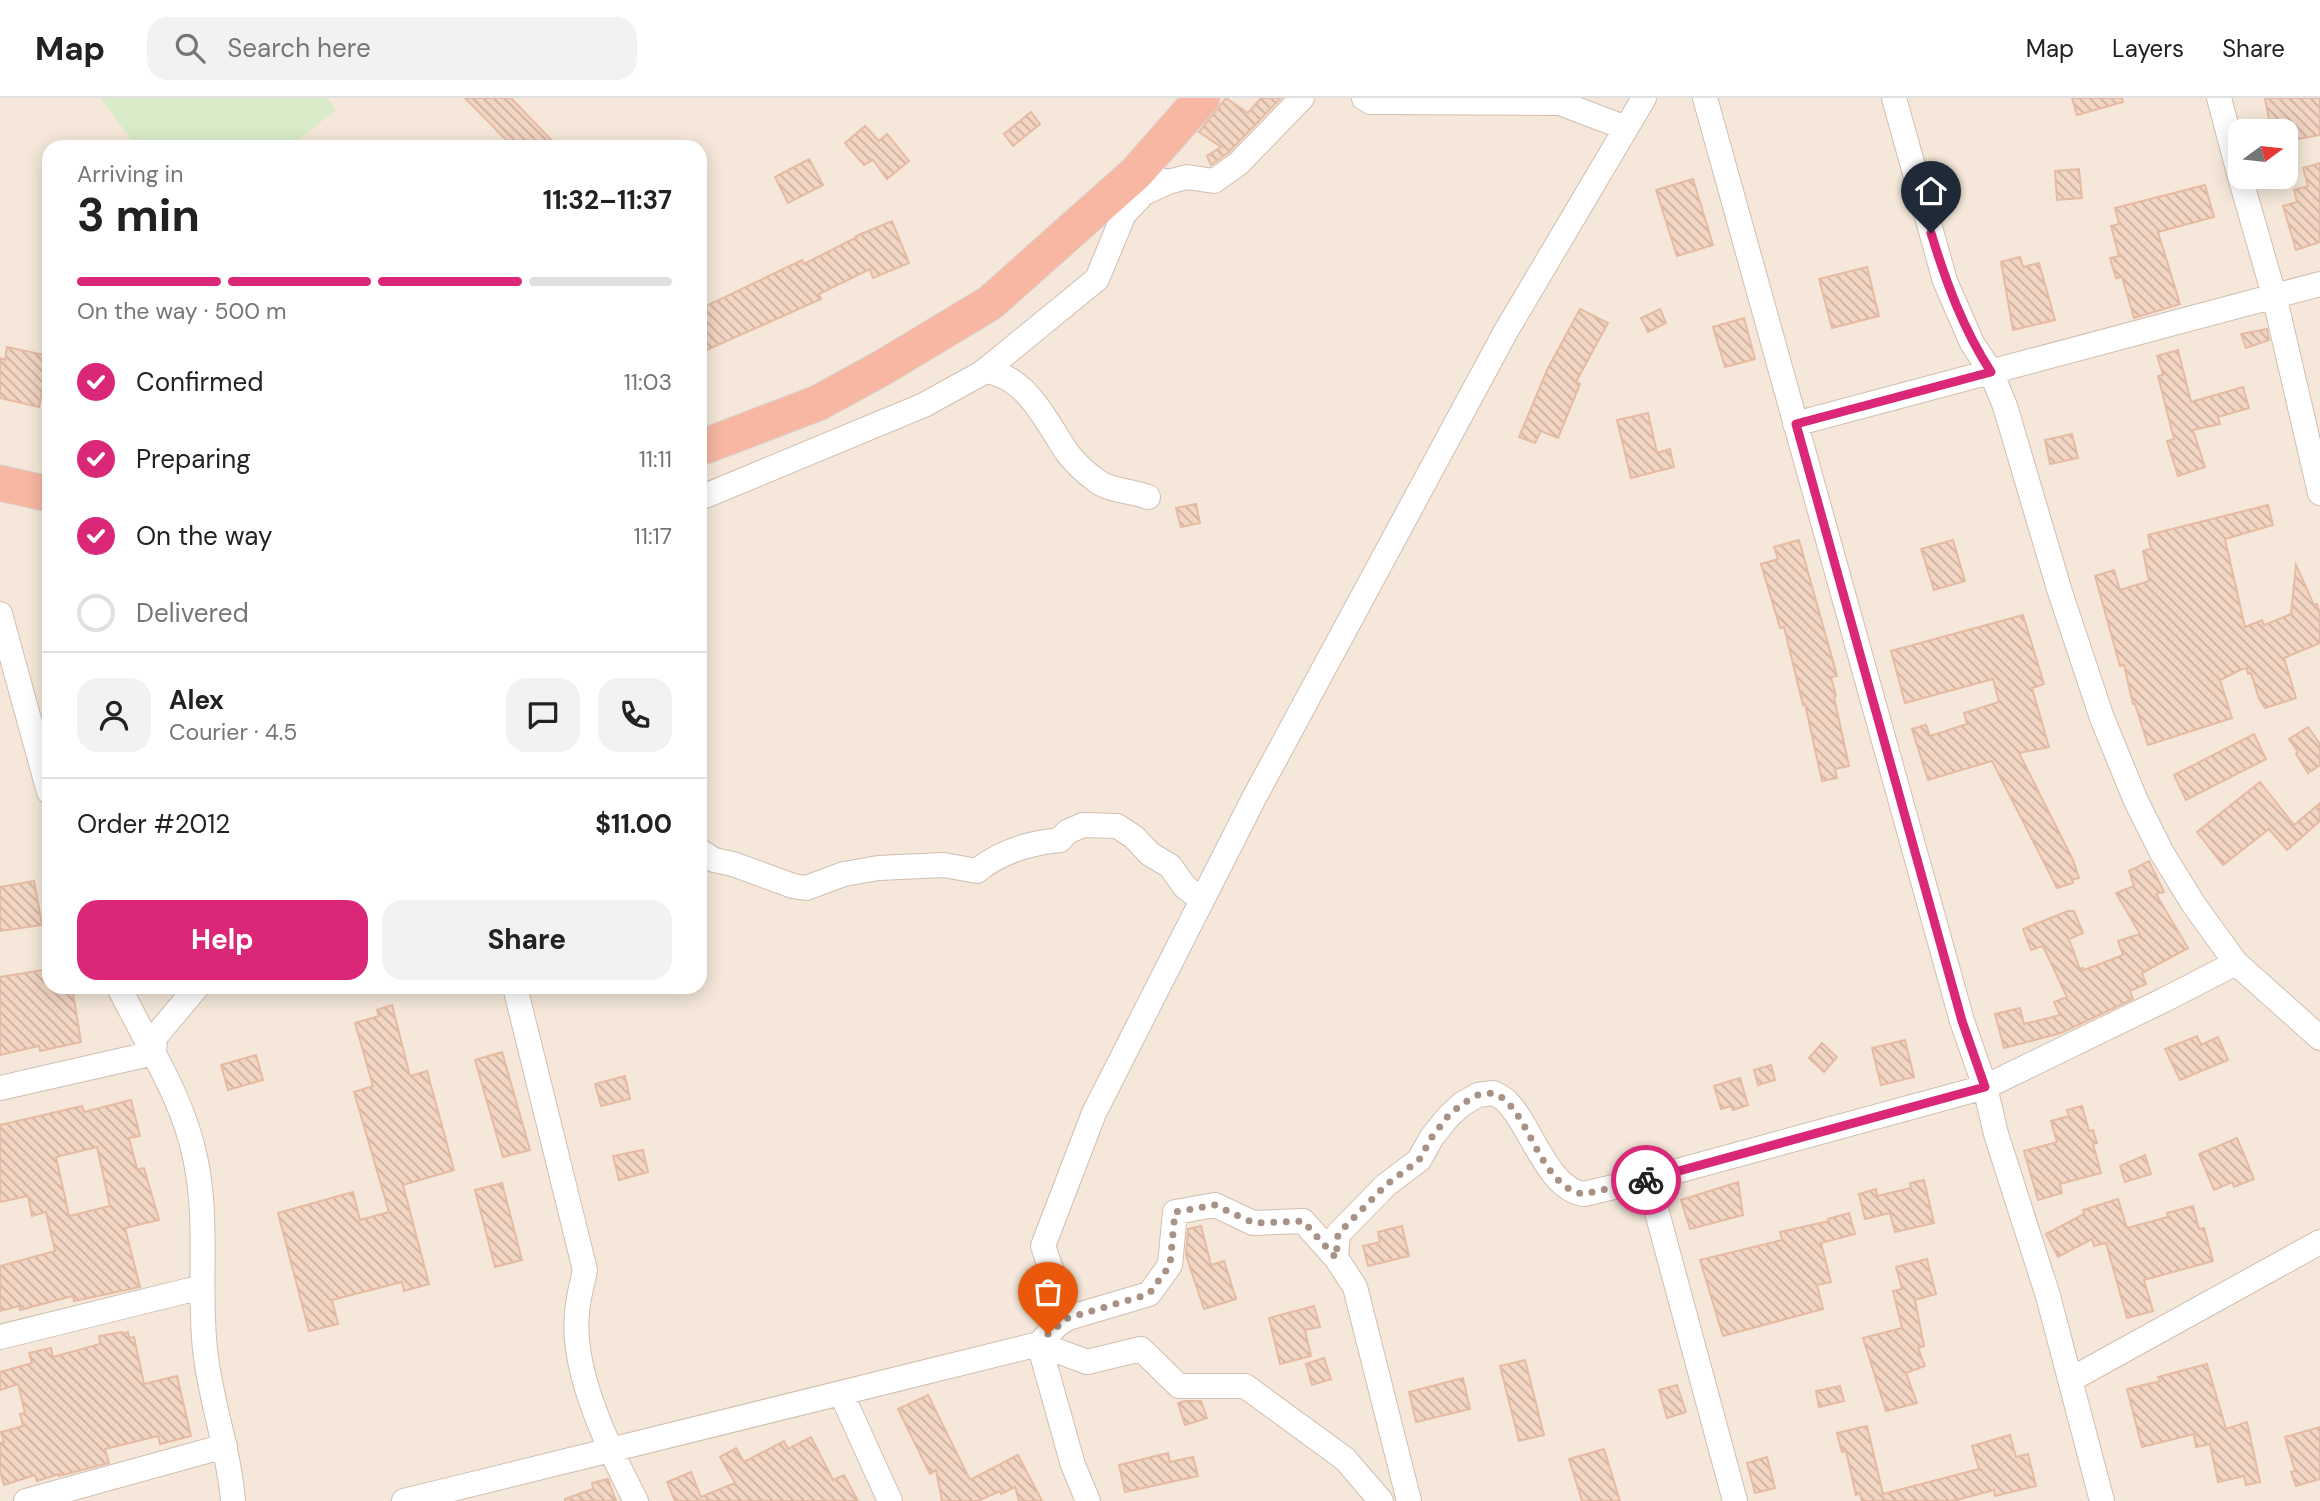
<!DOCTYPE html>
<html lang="en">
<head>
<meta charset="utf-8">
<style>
	body { margin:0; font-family:"DM Sans",sans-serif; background:#f2f2f2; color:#222; height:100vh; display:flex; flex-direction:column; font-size:26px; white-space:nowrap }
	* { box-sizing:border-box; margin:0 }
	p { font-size:23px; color:#767676 }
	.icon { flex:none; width:38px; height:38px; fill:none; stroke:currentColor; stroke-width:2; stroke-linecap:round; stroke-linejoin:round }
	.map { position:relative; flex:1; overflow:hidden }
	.side { position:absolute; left:42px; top:42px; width:665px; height:854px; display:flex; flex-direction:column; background:#fff; border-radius:21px; box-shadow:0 4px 18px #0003 }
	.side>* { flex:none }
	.needle { width:46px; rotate:75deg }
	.buttons { position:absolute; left:2228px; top:21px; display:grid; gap:14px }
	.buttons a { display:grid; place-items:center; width:70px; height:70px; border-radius:14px; background:#fff; box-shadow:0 4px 18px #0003; font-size:35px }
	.pin { position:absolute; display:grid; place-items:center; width:60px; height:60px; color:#fff; margin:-72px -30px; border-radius:50% 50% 50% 0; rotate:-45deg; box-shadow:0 0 7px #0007 }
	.pin .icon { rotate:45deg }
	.courier { position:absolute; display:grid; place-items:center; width:70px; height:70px; margin:-35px; border:5px solid #db2777; border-radius:50%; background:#fff; color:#222; box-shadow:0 2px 9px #0007 }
	.head em { font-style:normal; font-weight:700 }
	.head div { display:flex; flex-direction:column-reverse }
	.head { display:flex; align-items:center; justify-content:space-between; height:119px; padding:0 35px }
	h1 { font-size:46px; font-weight:700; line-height:52px }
	.bar { display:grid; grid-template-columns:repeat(4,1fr); gap:10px 7px; align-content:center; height:84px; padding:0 35px }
	.bar i { height:9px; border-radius:5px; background:#e0e0e0 }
	.bar .on { background:#db2777 }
	.bar p { grid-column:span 4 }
	.line { display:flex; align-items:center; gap:18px; padding:0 35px; border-top:2px solid #e0e0e0 }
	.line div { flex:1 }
	.round { display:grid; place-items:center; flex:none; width:74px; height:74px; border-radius:21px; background:#f2f2f2 }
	ol { padding:0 35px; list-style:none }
	li { display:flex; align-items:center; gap:21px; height:77px }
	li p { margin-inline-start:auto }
	li .icon { padding:7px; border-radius:50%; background:#db2777; color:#fff; stroke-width:4 }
	li:last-child { color:#767676 }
	li i { width:38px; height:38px; border:4px solid #e0e0e0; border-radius:50% }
	.action { display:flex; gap:14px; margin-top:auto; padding:14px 35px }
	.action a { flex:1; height:80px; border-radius:21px; background:#db2777; color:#fff; font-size:28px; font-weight:700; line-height:80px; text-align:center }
	.action a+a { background:#f2f2f2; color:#222 }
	header { display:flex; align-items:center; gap:42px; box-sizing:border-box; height:98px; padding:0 35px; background:#fff; border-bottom:2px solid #e0e0e0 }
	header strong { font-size:33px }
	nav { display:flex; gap:38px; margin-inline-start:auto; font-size:24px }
	.search { width:490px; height:63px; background:#f2f2f2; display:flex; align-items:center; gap:18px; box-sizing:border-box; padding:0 24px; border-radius:21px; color:#767676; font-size:26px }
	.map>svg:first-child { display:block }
	.residential { fill:#f5e8da; fill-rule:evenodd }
	.pitch { fill:#d8ecc9 }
	.building { fill:url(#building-back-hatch); stroke:#e6bba3; stroke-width:2; fill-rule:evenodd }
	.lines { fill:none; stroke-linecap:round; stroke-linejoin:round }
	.minor-casing { stroke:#d1beb0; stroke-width:26 }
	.highway-casing { stroke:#dad1cd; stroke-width:37 }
	.minor { stroke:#fff; stroke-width:24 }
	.highway { stroke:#f7b7a3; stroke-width:35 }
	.done { stroke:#a89285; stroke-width:7; stroke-dasharray:0 12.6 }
	.route { stroke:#db2777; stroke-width:9 }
</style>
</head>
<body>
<header>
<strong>Map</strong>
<div class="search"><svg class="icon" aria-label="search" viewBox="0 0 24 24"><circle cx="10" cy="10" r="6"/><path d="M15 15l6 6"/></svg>Search here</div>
<nav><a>Map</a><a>Layers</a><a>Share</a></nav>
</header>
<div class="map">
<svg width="2320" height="1403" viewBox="0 0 2320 1403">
	<defs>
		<pattern id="building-back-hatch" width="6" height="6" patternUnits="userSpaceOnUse" patternTransform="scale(1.75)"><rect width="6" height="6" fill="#f3d5c3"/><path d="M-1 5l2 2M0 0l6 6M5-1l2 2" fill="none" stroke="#cab0a1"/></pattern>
	</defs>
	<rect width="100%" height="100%" fill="#fdf6ec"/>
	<path class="residential" d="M0,0h2320v1403h-2320zM2240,33h46v46h-46zM49,49h651v840h-651z"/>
	<path class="pitch" d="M101,0h226l9,12 -47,37h-153z"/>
	<path class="building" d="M465,0h46l47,49h-45z
		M1226,0l22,15 13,-15h20l-53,55 -17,12 -4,-9 14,-9 -22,-15z
		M2072,0h50l1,4 -46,13z
		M2265,0h55v37l-34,6v-10h-15z
		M1031,14l9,12 -27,22 -9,-12z
		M865,28l14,15 8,-7 22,27 -22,18 -14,-19 -9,5 -19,-22z
		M809,61l14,26 -35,18 -13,-26z
		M2320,65v79l-24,8 -13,-44 14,-4 -3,-12 14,-4 -5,-18z
		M2079,71l3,29 -25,2 -2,-29z
		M1693,81l20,66 -36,11 -21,-66z
		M2205,87l9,32 -56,15 22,72 -46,14 -12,-41 -6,1 -6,-20 9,-2 -8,-30 8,-2 -4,-16z
		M892,123l17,42 -36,15 -3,-9 -51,25 2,5 -121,54v-44l102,-49 2,4 53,-27 -1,-1z
		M2020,159l3,10 16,-4 16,57 -42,10 -12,-68z
		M1867,169l12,49 -47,12 -13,-49z
		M1580,211l28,14 -32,59 4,2 -22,54 -17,-7 -6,12 -16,-6 28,-67z
		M1660,211l6,14 -18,9 -7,-14z
		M1744,220l11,41 -30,8 -12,-40z
		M2267,231l2,11 -23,8 -5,-14z
		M7,249l42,9 -10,51 -39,-9v-40l5,2z
		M2178,252l13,52 52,-15 6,21 -31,9 2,7 -27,6 12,37 -27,9 -11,-35 7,-2 -16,-63 5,-1 -6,-19z
		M1648,315l9,40 13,-4 4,18 -43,11 -14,-58z
		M2072,336l6,24 -28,6 -5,-24z
		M1196,406l4,19 -19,4 -5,-19z
		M2268,407l5,20 -48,14 20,88 17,-7 2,5 27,-11 5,-49 18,40 3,-1 3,10v29l-36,15 12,40 -31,10 -6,-9 -8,-26 -3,1 -1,-6 -7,2 -20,10 12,38 -84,27 -13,-41h-2l-9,-39 -4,1 -25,-90 19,-6 6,20 29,-9 -6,-30 8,-2 -3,-14z
		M1799,442l38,136 -6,1 5,19 -2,1 15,69 -14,3 2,9 -15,3 -17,-77 -2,1 -19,-78 -4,1 -19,-64 17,-5 -4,-12z
		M1953,442l12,41 -31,9 -13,-41z
		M2023,517l21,69 -12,4 17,59 -30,6 54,107 6,18 -7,2 1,3 -16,5 -65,-127 -64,19 -16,-51 14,-4 4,11 37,-12 -3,-11 35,-11 -6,-23 -88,24 -14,-52z
		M2308,629l12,17v21l-12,8 -12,-19 2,-2 -9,-13z
		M2254,636l12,25 -80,41 -12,-25z
		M2260,684l34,43 26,-22v18l-33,29 -18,-21 -46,36 -26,-33z
		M2149,763l15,31 -8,2 32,54 -46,25 4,11 -16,7 3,8 -72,34 -57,15 -9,-34 25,-6 4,16 36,-9 -6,-13 13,-5 -24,-51 -12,4 -8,-21 45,-18h6l9,22 -14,6 11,30 3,-1 1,2 39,-15 -5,-14 22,-7 -24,-41 18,-7 -5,-15z
		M34,783l8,44 -42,6v-44z
		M49,871v18h23l9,55 -41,9 -1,-5 -39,9v-78z
		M392,907l18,71 17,-5 27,99 -51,15 26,99 -25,7 -2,-9 -70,18 6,24 -29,7 -31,-118 75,-21 7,28 29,-8 -35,-120 19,-6 -18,-63 24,-7 -2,-6z
		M2197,938l4,9 17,-8 10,23 -48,20 -15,-31z
		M1905,942l9,37 -33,8 -9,-37z
		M1822,945l15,14 -13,15 -15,-14z
		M502,954l28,98 -27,7 -28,-97z
		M256,957l7,25 -35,10 -7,-25z
		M1771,967l4,15 -17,5 -4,-15z
		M625,978l5,23 -29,7 -6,-22z
		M1740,980l8,27 -15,5 -2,-4 -10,3 -7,-23z
		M131,1002l9,36 -11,2 8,31 7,-1 15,52 -34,8 15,59 -66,14 -1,-5 -53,14 -1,-4 -19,5v-45l55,-15 -9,-39 -14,4 -4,-20 -28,6v-77l82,-19 2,6zM97,1049l13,59 -41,10 -13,-59z
		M2082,1008l7,25 4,-1 4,13 -4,1 8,29 -41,11 2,9 -24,7 -14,-49 33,-9 -6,-21 18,-5 -2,-6z
		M2237,1040l17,41 -20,8 -2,-5 -18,8 -15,-36z
		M643,1052l5,22 -29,8 -6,-24z
		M2145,1057l6,19 -26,8 -5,-16z
		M1924,1082l10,43 -39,9 -5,-19 -25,6 -6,-25 17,-5 1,7 34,-8 -1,-5z
		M1738,1084l5,33 -53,14 -9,-29z
		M502,1085l20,77 -27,7 -20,-77z
		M2118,1101l9,29 41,-11 -1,-4 26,-7 6,23 5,-1 9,33 -69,19 9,31 -26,7 -21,-75 -12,3 -2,-7 -34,18 -12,-23 38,-20 -1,-4z
		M1849,1115l6,21 -34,9 10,39 -14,3 6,24 -100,27 -23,-76 82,-20 -2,-8 49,-11 -1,-2z
		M1201,1128l10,39 13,-4 12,38 -32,10 -18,-54 2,-26z
		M1402,1128l7,30 -41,10 -5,-20 17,-4 -2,-10z
		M1927,1161l9,35 -21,6 9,46 -6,2 7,18 -19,7 11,30 -31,8 -23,-73 39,-10 -9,-37 9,-2 -6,-22z
		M1314,1208l6,21 -15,3 6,26 -31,8 -11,-46z
		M122,1234v2l6,-2 1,6 5,-1 10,47 33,-8 14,60 -31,8 -2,-8 -53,13 4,14 -50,13v-2l-22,7 -2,-6 -31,10 -4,-14v-28l4,-1 -3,-10 22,-6 -3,-12 5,-1 -7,-29 -18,6v-18l32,-9 -3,-10 22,-5 2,9 47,-13 -1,-8z
		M1324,1260l7,21 -19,6 -6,-21z
		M1525,1262l19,75 -25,6 -19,-75z
		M2207,1266l19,65 21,-7 13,60 -14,3 -2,-9 -26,6 -8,-38 -14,3 -2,-13 -52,13 -15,-58 33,-8 -2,-4z
		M1463,1280l7,31 -54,13 -7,-30z
		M1677,1287l9,27 -19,6 -8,-28z
		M1840,1288l4,15 -25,6 -3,-16z
		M928,1297l42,85 48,-25 24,46h-23l-4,-14 -14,7 -1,-3 -22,10h-36l-6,-31 -6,4 -32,-65z
		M1185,1303h16l6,17 -22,7 -7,-22z
		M1867,1328l16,68 96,-25 -7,-23 38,-11 6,22 12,-3 8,32 -41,10 -1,-6 -41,11h-91l-2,-8 -4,2 -10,-44 -4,1 -5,-19z
		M2320,1329v52l-24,7 -5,-14 4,-1 -10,-34z
		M811,1339l22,43 11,-5 14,26h-183l-8,-19 24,-10 10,25 34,-14 -15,-26 16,-9 8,14 40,-21 4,8z
		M1604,1351l16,52h-38l-13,-42z
		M1168,1355l2,9 23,-5 5,19 -73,16 -6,-27z
		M1767,1359l8,31 -20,5 -8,-30z
		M608,1381l8,22h-51v-2l28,-10 -1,-6z"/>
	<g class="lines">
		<g class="minor-casing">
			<path id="minor" d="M1364,0l7,4 189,1 66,25
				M1705,0l257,923 23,66 11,47 52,162 54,205
				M1894,0l51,183 27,62 19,29 14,34 55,186 42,126 34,83 26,52 32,52 42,58 84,75
				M2219,0l21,79
				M2240,79l34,118 46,198
				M1153,80l15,4 19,-5 27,4 24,-17 64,-66
				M984,273c42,4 62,50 82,80 8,11 20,22 31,30 12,10 36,10 51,16
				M1795,326l525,-140
				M700,400l224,-93 58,-32 115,-94 27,-65 20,-21 24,-11
				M0,516l49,178
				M700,753l14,9 19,4 60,22 13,2 38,-14 34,-6 66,-3 33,6c24,-20 52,-28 83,-31l7,-8 16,-7 34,1 17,11 16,17 20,12 15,21 17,13
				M119,889c27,56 63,108 76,170 14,64 3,128 10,192 5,51 24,100 28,152
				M515,889l70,283c-3,14 -7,28 -8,43 -6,59 32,136 59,188
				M0,990l154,-35 1,-16 42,-50
				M1648,1081l87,322
				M1336,1160l19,29 54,214
				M1068,1220l-25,-72 51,-133 160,-315 252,-467 138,-233
				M0,1239l202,-50
				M1039,1246l18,-19 11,-7 81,-24 21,-29 5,-53 40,-7 38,18 50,-2 33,37 2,-24 48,-49 33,-25 13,-23 16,-20 14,-13 16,-9 15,-2c4,2 11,5 14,9 24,23 40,87 77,92l64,-15 337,-92 179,-87 72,-37
				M1039,1246l34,121 15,36
				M2070,1282l250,-138
				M841,1295l49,108
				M26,1403l199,-55
				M404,1403l635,-157 48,18 54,-13 38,37h66l100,73 36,42"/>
		</g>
		<g class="highway-casing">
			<path id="highway" d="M700,350l118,-45 64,-35 108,-65 146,-130 66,-75
				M0,385l49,11"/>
		</g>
		<use href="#minor" class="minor"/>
		<use href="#highway" class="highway"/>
	</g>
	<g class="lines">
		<path class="done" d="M1048,1236l20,-16 81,-24 21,-29 5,-53 40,-7 39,18 49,-2 33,37 2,-24 48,-49 33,-25 13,-23 16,-21 14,-12 16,-9 15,-2c4,2 11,5 14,9 25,24 38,87 77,92l62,-14"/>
		<path class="route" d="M1646,1082l339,-93 -23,-66 -166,-597 195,-52c-28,-43 -45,-90 -60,-139"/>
	</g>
</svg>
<div class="buttons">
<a><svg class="needle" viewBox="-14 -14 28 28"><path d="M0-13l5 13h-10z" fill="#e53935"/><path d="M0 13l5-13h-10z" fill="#767676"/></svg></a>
</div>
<div class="pin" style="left:1048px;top:1236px;background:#ea580c"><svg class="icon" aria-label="bag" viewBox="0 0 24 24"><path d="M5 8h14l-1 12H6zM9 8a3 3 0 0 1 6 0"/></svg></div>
<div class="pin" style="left:1931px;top:135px;background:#1f2937"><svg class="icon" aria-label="home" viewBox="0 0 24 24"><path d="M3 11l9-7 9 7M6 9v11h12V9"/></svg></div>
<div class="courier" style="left:1646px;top:1082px"><svg class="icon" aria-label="bike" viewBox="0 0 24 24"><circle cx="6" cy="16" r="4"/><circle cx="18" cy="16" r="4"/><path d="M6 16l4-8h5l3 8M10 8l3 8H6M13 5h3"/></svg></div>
<section class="side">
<div class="head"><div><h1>3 min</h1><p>Arriving in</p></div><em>11:32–11:37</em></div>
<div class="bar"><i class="on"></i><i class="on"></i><i class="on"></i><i></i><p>On the way · 500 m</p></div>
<ol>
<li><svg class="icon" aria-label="check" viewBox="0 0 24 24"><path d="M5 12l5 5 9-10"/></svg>Confirmed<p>11:03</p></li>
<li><svg class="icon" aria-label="check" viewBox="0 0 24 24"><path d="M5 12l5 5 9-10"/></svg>Preparing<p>11:11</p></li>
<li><svg class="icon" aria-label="check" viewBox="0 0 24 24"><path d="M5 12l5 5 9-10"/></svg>On the way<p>11:17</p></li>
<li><i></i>Delivered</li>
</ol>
<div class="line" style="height:126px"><a class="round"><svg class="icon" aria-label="person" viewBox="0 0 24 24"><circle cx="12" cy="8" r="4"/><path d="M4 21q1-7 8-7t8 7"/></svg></a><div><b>Alex</b><p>Courier · 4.5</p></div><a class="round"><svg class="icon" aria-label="chat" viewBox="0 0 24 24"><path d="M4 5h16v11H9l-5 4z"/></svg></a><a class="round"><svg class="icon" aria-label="phone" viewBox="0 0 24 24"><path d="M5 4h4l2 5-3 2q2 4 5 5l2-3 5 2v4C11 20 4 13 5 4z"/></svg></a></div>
<div class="line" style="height:91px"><div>Order #2012</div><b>$11.00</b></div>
<div class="action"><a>Help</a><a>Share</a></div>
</section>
</div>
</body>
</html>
